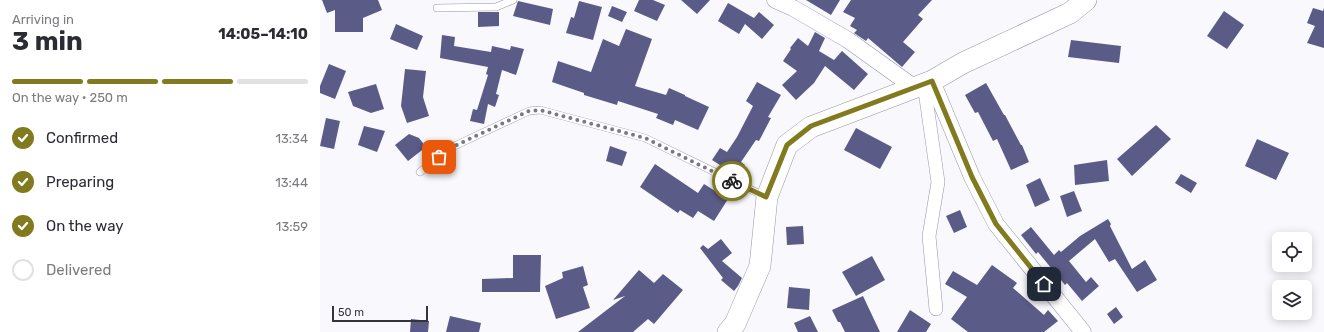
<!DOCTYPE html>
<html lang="en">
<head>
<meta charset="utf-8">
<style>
	body { margin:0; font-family:Rubik,sans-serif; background:#f2f2f3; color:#2b2b33; height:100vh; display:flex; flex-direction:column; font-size:15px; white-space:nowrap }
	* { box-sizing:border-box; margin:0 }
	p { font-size:13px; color:#7c7c81 }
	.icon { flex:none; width:22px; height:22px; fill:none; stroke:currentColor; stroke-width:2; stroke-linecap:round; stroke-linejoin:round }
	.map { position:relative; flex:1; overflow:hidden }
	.details { display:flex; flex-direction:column; background:#fff; width:320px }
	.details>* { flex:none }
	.tools { position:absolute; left:952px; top:232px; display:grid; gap:8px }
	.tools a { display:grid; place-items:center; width:40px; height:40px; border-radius:6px; background:#fff; box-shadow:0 2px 10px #0003; font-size:20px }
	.scale { position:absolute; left:12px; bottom:10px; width:96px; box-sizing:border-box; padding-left:4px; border:2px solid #34343d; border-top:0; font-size:11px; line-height:14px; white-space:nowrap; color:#34343d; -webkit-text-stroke:3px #f8f8fd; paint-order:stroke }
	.pin { position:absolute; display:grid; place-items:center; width:34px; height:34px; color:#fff; margin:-17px; border-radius:8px; box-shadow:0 2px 6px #0006 }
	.courier { position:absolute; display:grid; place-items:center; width:40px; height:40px; margin:-20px; border:3px solid #827a1f; border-radius:50%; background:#fff; color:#222; box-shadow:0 1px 5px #0007 }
	.overview em { font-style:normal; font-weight:700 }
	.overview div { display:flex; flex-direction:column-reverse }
	.overview { display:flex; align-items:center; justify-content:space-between; height:68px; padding:0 12px }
	h1 { font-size:26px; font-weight:700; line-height:30px }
	.bar { display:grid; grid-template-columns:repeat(4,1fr); gap:6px 4px; align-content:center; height:48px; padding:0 12px }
	.bar i { height:5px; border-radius:3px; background:#e1e1e2 }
	.bar .selected { background:#827a1f }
	.bar p { grid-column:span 4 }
	ol { padding:0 12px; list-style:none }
	li { display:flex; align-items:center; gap:12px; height:44px }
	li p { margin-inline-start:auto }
	li .icon { padding:4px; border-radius:50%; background:#827a1f; color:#fff; stroke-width:4 }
	li:last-child { color:#7c7c81 }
	li i { width:22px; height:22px; border:2px solid #e1e1e2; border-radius:50% }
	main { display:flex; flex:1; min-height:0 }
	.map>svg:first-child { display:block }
	.building { fill:#5b5b88 }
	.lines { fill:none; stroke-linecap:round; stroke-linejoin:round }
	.service-casing { stroke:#9697ab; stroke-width:8 }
	.minor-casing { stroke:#9697ab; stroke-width:14 }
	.tertiary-casing { stroke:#9697ab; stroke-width:17 }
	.primary-casing { stroke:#9697ab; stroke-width:22 }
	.service { stroke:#fff; stroke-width:7 }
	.minor { stroke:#fff; stroke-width:13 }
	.tertiary { stroke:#fff; stroke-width:16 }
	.primary { stroke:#fff; stroke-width:21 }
	.done { stroke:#797980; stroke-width:4; stroke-dasharray:0 7.2 }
	.route { stroke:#827a1f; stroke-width:5 }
</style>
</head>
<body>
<main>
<section class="details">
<div class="overview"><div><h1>3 min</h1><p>Arriving in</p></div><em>14:05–14:10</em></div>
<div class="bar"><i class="selected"></i><i class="selected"></i><i class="selected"></i><i></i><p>On the way · 250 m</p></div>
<ol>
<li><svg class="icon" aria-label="check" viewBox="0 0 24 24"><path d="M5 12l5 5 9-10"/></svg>Confirmed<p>13:34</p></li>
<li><svg class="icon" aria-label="check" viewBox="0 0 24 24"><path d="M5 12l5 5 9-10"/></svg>Preparing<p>13:44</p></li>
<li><svg class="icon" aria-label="check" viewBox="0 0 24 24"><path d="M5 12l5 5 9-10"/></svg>On the way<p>13:59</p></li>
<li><i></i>Delivered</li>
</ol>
</section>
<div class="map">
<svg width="1004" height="332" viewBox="0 0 1004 332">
	<rect width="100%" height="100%" fill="#f8f8fd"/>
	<path class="building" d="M2,0h56l4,10 -19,8v14h-28v-22l-8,3z
		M319,0h14l12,5 -8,16 -23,-10z
		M361,0h29l-13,14z
		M486,0h34l-9,15z
		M531,0h81l-14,15 5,4 -20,23 12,10 -13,15 -34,-29 -2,3 -12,-8 3,-3 -7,-4 5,-8 -12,-6z
		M198,1l35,8 -3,16 -37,-9z
		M259,1l23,6 -9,33 -27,-7 5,-16 3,1z
		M408,3l26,15 5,-6 15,13 -12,14 -17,-15 -6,10 -21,-13z
		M292,6l15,6 -5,10 -14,-6z
		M993,8l10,3 1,-3v40l-17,-5 8,-17 -8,-3z
		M904,11l20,14 -17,24 -20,-13z
		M158,12h21v14l-21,1z
		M76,24l27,12 -6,14 -27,-11z
		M306,29l26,10 -17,47 31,9 3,-7 16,7v1l24,11 -11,23 -23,-10 -2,5 -17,-7 2,-4 -40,-13 -1,4 -33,-10v-2l-32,-11 6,-21 33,11 12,-33 16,7z
		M495,32l10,6 -6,13 15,9 8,-9 26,23 -14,16 -29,-24 -11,17 -18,17 -14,-15 15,-14 -14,-10 8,-12 -1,-1 8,-10 10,8z
		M122,35l13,2 -1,9 37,6 1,-6 18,4 1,-4 13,3 -8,26 -14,-5 -6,24 3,1 -4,12 -7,-3 -4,20 -14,-3 3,-12 4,1 11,-35 -2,-1 2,-7 -48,-9z
		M751,40l50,6 -2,17 -51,-6z
		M9,64l17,7 -11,28 -15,-6v-7z
		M85,69l21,2 -3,26 6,19 -22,7 -6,-17z
		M437,82l24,13 -13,22 3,1 -12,23 -3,-1 -15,22 4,3 -8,11 -25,-16 8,-12 7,4 10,-15 16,-31 -7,-5z
		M666,83l18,32h1l16,30h1l7,17 -18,8 -14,-31 -4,2 -15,-29 -3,1 -10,-18z
		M56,84l8,25 -13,4 -18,-7 -5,-14z
		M6,118l14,3 -6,28 -14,-3z
		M836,125l15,14 -39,37 -15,-17z
		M44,126l21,5 -8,21 -19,-7z
		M536,128l36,19 -12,22 -36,-19z
		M89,134l10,4 7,9 -18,14 -13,-16z
		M937,139l32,14 -13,27 -31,-14z
		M290,146l17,6 -5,14 -16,-5z
		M787,160l2,21 -34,4 -1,-20z
		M335,164l43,29 6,-9 24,15 -14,22 -16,-10 -5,7 -13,-8 -2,3 -38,-26z
		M861,174l16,9 -6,10 -16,-10z
		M720,178l10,22 -15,7 -9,-22z
		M754,191l8,20 -15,6 -7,-21z
		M640,210l7,17 -13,6 -8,-17z
		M788,219l3,5 -1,2 22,43 13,-9 12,20 -20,12 -22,-33 -6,3 -14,-23 -26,22 17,21 5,-5 8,9 -17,15 -15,-18 -2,2 -27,-33 -2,2 -15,-19 10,-8 23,28 5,-5 2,2 19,-16z
		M483,226l1,18 -17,1 -1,-18z
		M401,239l11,14 -10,8 20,17 -4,8 -4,5 -13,-11 2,-2 -23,-30 3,-3 5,4z
		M193,255h28l-1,37h-58v-13l31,-1z
		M552,256l13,24 -29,16 -14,-24z
		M672,265l25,18 -4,5 31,27 4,-5 10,11 -14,11h-76l-17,-13 16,-22 -22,-13 8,-13 24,14z
		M263,266l5,19 -5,2 7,21 -34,11 -11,-33 18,-8 -1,-6z
		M319,270l15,13 9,-9 20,16 -29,34 -6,-5 -15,13h-55l47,-36 -12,4z
		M469,287l21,2 -1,21 -22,-2z
		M543,296l17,36h-35l-5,-10h-2l-6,-12z
		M796,307l7,10 -9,7 -7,-10z
		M590,310l21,14 -5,8h-29z
		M130,316l31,7 -2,9h-33z
		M490,316l8,16h-20l-4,-9z
		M91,319l18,2 -1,11h-18z"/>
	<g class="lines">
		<g class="service-casing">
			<path id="service" d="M117,8l59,-1 17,-7
				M100,172l28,-23 81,-38 11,-1 105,28 121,59"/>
		</g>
		<g class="minor-casing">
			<path id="minor" d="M604,84l14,98 -9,54 7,73"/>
		</g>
		<g class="tertiary-casing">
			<path id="tertiary" d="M455,0l18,8 55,32 67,48
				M612,81l40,96 24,47 87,108"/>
		</g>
		<g class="primary-casing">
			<path id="primary" d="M408,332l7,-8 25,-58 7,-69 20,-52 24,-18 121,-46 31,-18 107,-50 16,-13"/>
		</g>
		<use href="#service" class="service"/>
		<use href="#minor" class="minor"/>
		<use href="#tertiary" class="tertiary"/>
		<use href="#primary" class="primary"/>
	</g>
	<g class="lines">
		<path class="done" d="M119,157l9,-8 81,-38 11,-1 105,28 87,43"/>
		<path class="route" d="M412,181l34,16 21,-52 24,-19 121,-45 40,96 24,47 48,60"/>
	</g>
</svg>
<div class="tools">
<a><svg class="icon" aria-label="locate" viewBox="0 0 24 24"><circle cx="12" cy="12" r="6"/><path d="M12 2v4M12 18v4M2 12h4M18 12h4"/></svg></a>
<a><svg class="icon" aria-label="layers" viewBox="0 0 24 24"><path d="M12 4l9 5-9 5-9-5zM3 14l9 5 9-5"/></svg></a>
</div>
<div class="scale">50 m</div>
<div class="pin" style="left:119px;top:157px;background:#ea580c"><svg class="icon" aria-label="bag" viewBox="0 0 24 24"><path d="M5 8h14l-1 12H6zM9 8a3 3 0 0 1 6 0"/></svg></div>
<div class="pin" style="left:724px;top:284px;background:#1f2937"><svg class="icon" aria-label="home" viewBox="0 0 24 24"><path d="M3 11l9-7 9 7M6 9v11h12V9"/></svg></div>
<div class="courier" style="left:412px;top:181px"><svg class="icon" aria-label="bike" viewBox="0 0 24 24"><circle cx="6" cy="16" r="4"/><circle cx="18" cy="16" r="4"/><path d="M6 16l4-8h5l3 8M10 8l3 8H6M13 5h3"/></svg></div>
</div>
</main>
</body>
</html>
